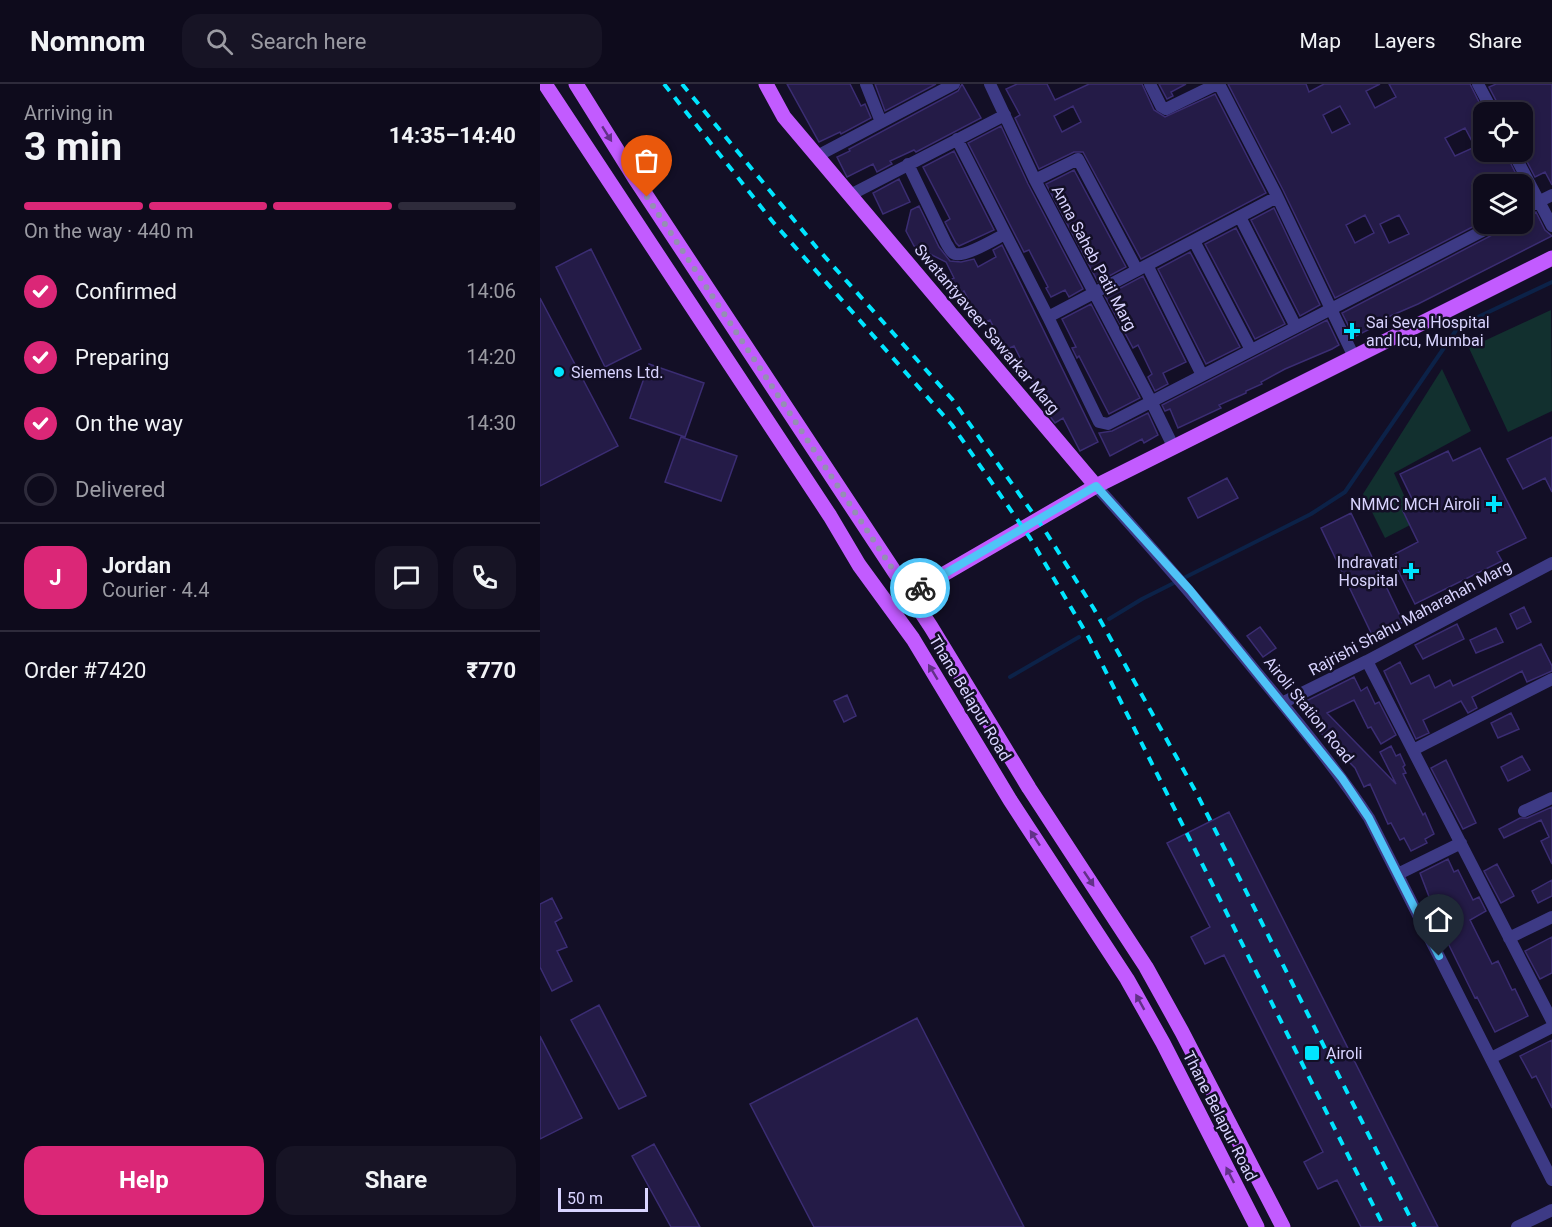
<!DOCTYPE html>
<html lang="en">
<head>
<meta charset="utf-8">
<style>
	body { margin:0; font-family:Roboto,sans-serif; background:#171425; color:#f1f3f6; height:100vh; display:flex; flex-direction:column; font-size:22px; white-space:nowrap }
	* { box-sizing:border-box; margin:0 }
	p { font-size:20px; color:#9b9ba3 }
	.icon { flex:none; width:33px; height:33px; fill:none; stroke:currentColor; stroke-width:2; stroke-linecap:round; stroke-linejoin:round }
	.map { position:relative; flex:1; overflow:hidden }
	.panel { display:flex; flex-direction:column; background:#0e0b1c; width:540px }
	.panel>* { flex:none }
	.buttons { position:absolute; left:933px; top:18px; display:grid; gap:12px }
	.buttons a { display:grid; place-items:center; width:60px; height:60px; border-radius:12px; background:#0e0b1c; box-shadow:0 3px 9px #0003,0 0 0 2px #2e2b3b; font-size:30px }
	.scale { position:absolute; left:18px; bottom:15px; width:90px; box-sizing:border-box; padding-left:6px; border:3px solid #d9d4ff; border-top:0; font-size:16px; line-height:21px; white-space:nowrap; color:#d9d4ff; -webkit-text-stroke:4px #130f26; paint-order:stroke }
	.pin { position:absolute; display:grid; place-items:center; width:51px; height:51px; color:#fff; margin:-62px -26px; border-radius:50% 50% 50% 0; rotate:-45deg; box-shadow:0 0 6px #0007 }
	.pin .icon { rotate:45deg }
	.courier { position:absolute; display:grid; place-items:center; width:60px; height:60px; margin:-30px; border:4px solid #4fc3f7; border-radius:50%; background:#fff; color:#222; box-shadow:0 2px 8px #0007 }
	.overview em { font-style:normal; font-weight:700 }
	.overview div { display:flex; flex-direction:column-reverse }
	.overview { display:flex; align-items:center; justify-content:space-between; height:102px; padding:0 24px }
	h1 { font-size:39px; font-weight:700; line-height:45px }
	.bar { display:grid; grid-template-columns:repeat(4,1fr); gap:9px 6px; align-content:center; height:72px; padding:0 24px }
	.bar i { height:8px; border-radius:4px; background:#2e2b3b }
	.bar .active { background:#db2777 }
	.bar p { grid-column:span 4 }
	.line { display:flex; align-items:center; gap:15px; padding:0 24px; border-top:2px solid #2e2b3b }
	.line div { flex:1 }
	.round { display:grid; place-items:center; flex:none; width:63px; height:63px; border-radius:18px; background:#171425 }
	ol { padding:0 24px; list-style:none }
	li { display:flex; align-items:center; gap:18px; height:66px }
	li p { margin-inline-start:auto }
	li .icon { padding:6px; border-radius:50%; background:#db2777; color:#fff; stroke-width:4 }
	li:last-child { color:#9b9ba3 }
	li i { width:33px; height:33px; border:3px solid #2e2b3b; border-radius:50% }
	.button { display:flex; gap:12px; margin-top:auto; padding:12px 24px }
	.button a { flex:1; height:69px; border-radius:18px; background:#db2777; color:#fff; font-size:24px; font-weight:700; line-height:69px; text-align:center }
	.button a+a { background:#171425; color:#f1f3f6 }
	header { display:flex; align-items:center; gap:36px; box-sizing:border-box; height:84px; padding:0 30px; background:#0e0b1c; border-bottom:2px solid #2e2b3b }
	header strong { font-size:28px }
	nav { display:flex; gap:33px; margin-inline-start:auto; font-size:21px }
	.search { width:420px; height:54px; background:#171425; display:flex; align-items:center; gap:15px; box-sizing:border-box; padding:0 21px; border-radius:18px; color:#9b9ba3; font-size:22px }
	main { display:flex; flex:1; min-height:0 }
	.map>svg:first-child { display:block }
	.green { fill:#12302f }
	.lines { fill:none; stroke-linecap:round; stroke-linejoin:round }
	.stream { stroke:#0c2248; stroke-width:4 }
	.building { fill:#241b47; stroke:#3b2d73; stroke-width:1.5; fill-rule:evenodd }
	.minor { stroke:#3d3a85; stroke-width:12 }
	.major { stroke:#c25bff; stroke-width:15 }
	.rail { stroke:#00e5ff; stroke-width:4; stroke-dasharray:9 8; stroke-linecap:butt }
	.oneway { fill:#623188 }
	.done { stroke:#948fb3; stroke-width:6; stroke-dasharray:0 10.8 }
	.route { stroke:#4fc3f7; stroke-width:8 }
	.poi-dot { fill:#00e5ff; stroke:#130f26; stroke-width:2 }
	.labels { text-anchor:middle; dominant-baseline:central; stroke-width:5; stroke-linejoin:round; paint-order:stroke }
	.street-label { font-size:16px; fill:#d9d4ff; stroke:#130f26 }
	.poi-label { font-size:16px; fill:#d9d4ff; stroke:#130f26; text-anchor:start }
</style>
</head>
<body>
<header>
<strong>Nomnom</strong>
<div class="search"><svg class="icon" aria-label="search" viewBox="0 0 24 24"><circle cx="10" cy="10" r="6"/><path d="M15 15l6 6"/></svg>Search here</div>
<nav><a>Map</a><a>Layers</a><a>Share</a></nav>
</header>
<main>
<section class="panel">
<div class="overview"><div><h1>3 min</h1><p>Arriving in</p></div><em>14:35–14:40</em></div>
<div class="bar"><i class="active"></i><i class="active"></i><i class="active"></i><i></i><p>On the way · 440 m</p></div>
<ol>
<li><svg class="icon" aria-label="check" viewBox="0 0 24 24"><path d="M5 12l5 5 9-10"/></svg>Confirmed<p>14:06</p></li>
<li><svg class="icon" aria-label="check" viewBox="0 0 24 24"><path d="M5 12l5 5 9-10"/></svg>Preparing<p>14:20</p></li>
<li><svg class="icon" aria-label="check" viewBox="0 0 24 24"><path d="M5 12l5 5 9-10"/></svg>On the way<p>14:30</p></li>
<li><i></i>Delivered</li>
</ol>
<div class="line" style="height:108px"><b class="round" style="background:#db2777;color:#fff">J</b><div><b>Jordan</b><p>Courier · 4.4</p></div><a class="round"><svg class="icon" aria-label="chat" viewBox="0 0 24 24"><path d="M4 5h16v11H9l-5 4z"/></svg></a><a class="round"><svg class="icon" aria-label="phone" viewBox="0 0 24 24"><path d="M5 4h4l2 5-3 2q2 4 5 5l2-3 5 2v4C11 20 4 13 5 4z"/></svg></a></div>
<div class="line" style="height:78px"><div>Order #7420</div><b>₹770</b></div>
<div class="button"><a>Help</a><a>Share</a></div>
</section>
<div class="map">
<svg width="1012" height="1143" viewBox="0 0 1012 1143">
	<rect width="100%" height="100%" fill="#130f26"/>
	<path class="green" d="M1011,226l1,101 -44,21 -39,-84z
		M902,285l29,62 -77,42 22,49 -31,16 -22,-44z"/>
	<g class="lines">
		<path class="stream" d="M569,535l33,-20 169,-85 34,-22 114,-166 93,-44
			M470,593l69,-40"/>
	</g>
	<path class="building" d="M247,0h63l11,22 4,-2 6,14 -30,16 -1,-2 -21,10z
		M335,0h61l-51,27z
		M422,0l19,34 -65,34 -2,-2 -24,11 2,3 -15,8 -4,-8 -26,13 -10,-20 13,-6 -1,-2 109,-58z
		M477,0h30l8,16 34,-16h53l12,26 11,7 50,-23 51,99 -125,66 -58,-107h-9l-35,17 -24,-51 5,-3 -14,-26zM533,22l8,16 -19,10 -8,-16z
		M619,0h27l-15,8 2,4 -6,3z
		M688,0h78l3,8 15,-8h56l-14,7 9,17 21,-11 -7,-13h81l14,28v40h21l16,32h-35l-2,-5v5h-12l12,23v14l-149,77 -52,-108zM800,22l10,18 -18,9 -9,-18zM925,44l10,19 -20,9 -10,-18zM825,131l9,18 -19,10 -9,-18zM859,131l10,19 -20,9 -9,-19z
		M956,0h56v101l-7,-13 -10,5 -13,-25v-40h-6l-5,-9 -11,5 -11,-21z
		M461,42l27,58 55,105 -14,8 -4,-7 -14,7 -5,-9 2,-1 -19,-37 -5,2 -56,-109z
		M414,67l40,79 -35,16 -3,-3 -11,-21 5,-3 -27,-52z
		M534,86l52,97 -28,15 -52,-98z
		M359,95l11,23 -27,12 -10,-21z
		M379,122l20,41 11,14 11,1 13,-3 4,8 18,-10 -3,-7 9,-5 96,197 -18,9 -17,-33 -8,5 -6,-8 -35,-69 -9,4 -15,-30 -9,4 -17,-33 -6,3 -7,-15 3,-1 -8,-16 -32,-16 -8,-15 5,-21z
		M734,124l46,97 -20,11 -49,-96z
		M996,128l9,18 7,6 -134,68 -30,13 -11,6 1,2 -24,12 -12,-24 158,-82 4,-7h18v-6z
		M696,144l49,96 -30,15 -50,-95z
		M51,165l50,100 -36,18 -49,-100z
		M650,168l50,95 -34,17 -48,-95z
		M603,192l43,86 -23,11 5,11 -13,7 -7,-14 4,-3 -14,-29 -5,3 -28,-52z
		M0,214l78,148 -78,40z
		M551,220l49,94 -31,16 -30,-58 -2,2 -5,-10 4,-1 -14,-28z
		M787,236l12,25 -7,4 -47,20 -24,13 1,2 -16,7v2l-27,12 2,3 -43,20 -8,-19 -5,2 -3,-6z
		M109,280l55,19 -19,54 -55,-19z
		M608,329l10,22 -14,8 -2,-4 -32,17 -11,-23 13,-2z
		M141,353l56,19 -16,45 -56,-19z
		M1012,353v55l-7,-14 -22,11 -16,-30z
		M940,364l46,90 -29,14 5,9 -87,43 -24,-48 27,-14 -15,-31 12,-6 -15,-31 48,-23 5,10z
		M687,394l11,20 -40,20 -10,-20z
		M811,429l52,109 -30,15 -52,-109z
		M984,523l7,15 -14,7 -7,-15z
		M917,540l7,15 -41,20 -8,-14z
		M720,543l16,21 -13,9 -16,-21z
		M956,544l7,14 -27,11 -6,-13z
		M1001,560l11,22v5l-25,11 -5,-11 -50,26 5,11 -9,5 -7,-12 -38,19 6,13 -13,6 -32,-68 16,-9 11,22 18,-9 6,13 15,-8 3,6z
		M814,593l7,14 6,-4 8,17 4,-2 17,33 -15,9 -10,-17 -3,1 -14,-28 -27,13 69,71 -16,-32 11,-6 5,10 4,-2 5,11 -2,2 3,6 -3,1 20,41 2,-2 9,21 -9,5 2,4 -16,8 -7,-13 -4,2 -9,-17 -3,1 -18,-40 -6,3 -9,-19 -37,-38 4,-4 -20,-23z
		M307,611l9,21 -12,6 -10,-21z
		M971,629l8,16 -21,9 -7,-15z
		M982,672l8,14 -22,11 -7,-14z
		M906,676l30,63 -13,6 -32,-61z
		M1012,723v57l-11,-23 8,-4 -8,-17 -37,18 -5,-9 21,-11h7z
		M689,728l209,415h-77l-24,-47 -19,9 -14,-27 19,-10 -99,-197 -19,9 -14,-27 19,-10 -43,-84z
		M908,775l6,13 4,-2 15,30 6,-3 7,14 -16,9 22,44 6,-3 14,29 3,-1 13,27 -33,16 -18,-35 -2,1 -32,-65 -2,1 -12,-25 4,-2 -13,-34z
		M957,780l17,32 -13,7 -17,-32z
		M1012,796v16l-14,7 -6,-12z
		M12,814l10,20 -7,4 12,25 -10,4 15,30 -20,10 -12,-24v-63z
		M1012,853v36l-12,6 -15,-28z
		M59,921l47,91 -27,13 -48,-89z
		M377,934l107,209h-210l-64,-123z
		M0,952l42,82 -42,21z
		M1012,956v68l-16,-32 -4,2 -12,-22z
		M114,1060l46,83h-29l-39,-71z"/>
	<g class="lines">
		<path class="minor" d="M326,0l15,38
			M450,0l45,96 116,221 22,45
			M610,0l11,22 5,3 51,-25
			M679,0l57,110 78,163
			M938,0l15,28
			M417,55l91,178
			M973,68l39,74
			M277,72l137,-72
			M368,80l38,79c2,3 5,10 9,11 11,3 40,-15 50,-20
			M495,96l43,-21 59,111
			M310,111l155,-80
			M737,113l-229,120 51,105 9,2 388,-200
			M982,126l30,-15
			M700,133l56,110
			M654,157l57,109
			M607,181l55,110
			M556,402c55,61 109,123 161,187 39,47 78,94 112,145l183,362
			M827,577l185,360
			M742,619l85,-42 185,-98
			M873,666l139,-71
			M984,727l28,-13
			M858,790l63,-31
			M969,854l43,-21
			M951,974l61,-31
			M977,1143l35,-17"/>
		<path class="major" d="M5,0l285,432 29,49 54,74 97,161 117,179 36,64 94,184
			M36,0l58,93 297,450 98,161 117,179 36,65 101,195
			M226,0l18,33 312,369
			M361,515l195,-113 456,-228"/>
		<path class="rail" d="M124,0l109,138 179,203 78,113 59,100 295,589
			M142,0l135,164 135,151 92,130 50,80 103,185 218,433"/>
	</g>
	<defs><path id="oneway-solid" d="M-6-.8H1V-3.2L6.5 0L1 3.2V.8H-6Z" transform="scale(1.5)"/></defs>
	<g class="oneway">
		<use href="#oneway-solid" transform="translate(67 50) rotate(58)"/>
		<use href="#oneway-solid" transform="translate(393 588) rotate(-121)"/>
		<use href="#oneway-solid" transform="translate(495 754) rotate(-123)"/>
		<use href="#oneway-solid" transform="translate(549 795) rotate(56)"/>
		<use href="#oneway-solid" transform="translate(600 918) rotate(-119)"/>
		<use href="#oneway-solid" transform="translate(690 1091) rotate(-117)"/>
	</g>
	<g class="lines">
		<path class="done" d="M107,113l262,397 11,-6"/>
		<path class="route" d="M380,504l176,-102 94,104 152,188 27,40 70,138"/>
	</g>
	<g class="poi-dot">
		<path d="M809 238h6v6h6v6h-6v6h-6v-6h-6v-6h6z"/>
		<circle cx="19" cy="288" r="6"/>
		<path d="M951 411h6v6h6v6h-6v6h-6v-6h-6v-6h6z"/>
		<path d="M868 478h6v6h6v6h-6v6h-6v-6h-6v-6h6z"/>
		<rect x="764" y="961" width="16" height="16" rx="3"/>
	</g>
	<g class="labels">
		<g class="street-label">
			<text transform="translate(554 174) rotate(62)">Anna Saheb Patil Marg</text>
			<text transform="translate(447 245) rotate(50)">Swatantyaveer Sawarkar Marg</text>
			<text transform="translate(870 534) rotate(-28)">Rajrishi Shahu Maharahah Marg</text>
			<text transform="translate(430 614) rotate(59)">Thane Belapur Road</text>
			<text transform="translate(769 626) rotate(51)">Airoli Station Road</text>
			<text transform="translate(680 1032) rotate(63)">Thane Belapur Road</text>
		</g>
		<g class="poi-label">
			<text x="826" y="238">Sai Seva Hospital<tspan x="826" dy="18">and Icu, Mumbai</tspan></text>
			<text x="31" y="288">Siemens Ltd.</text>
			<text x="940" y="420" text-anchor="end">NMMC MCH Airoli</text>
			<text x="858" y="478" text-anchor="end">Indravati<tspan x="858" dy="18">Hospital</tspan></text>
			<text x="786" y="969">Airoli</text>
		</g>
	</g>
</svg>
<div class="buttons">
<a><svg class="icon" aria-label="locate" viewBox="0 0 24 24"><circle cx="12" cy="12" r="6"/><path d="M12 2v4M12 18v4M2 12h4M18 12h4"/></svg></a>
<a><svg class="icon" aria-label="layers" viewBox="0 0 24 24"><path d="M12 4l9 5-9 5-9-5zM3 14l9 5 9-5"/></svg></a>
</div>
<div class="scale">50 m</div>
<div class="pin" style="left:107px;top:113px;background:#ea580c"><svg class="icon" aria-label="bag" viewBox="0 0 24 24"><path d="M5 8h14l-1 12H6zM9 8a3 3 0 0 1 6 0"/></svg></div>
<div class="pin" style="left:899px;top:872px;background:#1f2937"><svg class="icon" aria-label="home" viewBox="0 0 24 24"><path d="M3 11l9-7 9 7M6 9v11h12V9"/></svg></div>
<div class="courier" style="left:380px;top:504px"><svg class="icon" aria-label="bike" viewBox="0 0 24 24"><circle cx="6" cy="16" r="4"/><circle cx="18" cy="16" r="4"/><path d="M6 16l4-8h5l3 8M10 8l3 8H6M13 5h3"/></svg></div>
</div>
</main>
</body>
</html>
